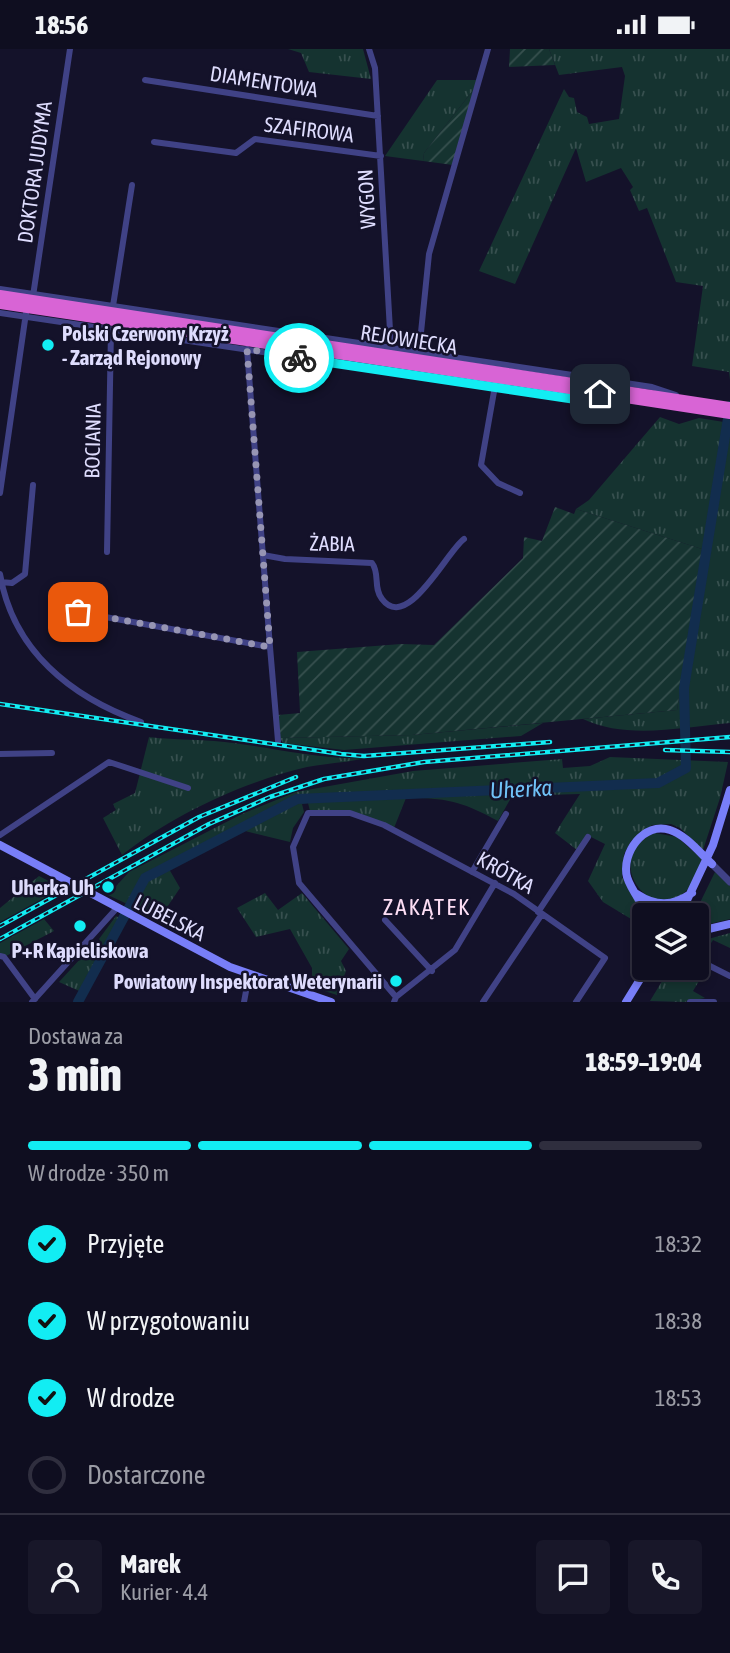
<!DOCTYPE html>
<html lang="pl">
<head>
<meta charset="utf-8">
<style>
	body { margin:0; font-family:"Asap Condensed",sans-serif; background:#181729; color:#f1f3f6; height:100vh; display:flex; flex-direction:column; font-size:26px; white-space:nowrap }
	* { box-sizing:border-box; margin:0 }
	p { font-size:23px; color:#9b9ca5 }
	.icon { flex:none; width:38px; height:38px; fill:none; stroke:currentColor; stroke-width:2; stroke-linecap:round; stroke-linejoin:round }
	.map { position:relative; height:953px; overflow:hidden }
	.sheet { display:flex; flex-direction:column; background:#0f0e20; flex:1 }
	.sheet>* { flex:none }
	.tools { position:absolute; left:632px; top:854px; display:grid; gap:14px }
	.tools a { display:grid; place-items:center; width:77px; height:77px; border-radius:7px; background:#0f0e20; box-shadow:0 4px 10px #0003,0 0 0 2px #2f2e3e; font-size:35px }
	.pin { position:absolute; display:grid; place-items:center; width:60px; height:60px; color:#fff; margin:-30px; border-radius:14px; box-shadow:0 4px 10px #0006 }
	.courier { position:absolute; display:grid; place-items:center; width:70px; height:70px; margin:-35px; border:5px solid #12edf3; border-radius:50%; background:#fff; color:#222; box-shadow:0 2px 9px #0007 }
	.overview em { font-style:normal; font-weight:800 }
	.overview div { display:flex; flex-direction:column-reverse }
	.overview { display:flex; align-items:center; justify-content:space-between; height:119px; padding:0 28px }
	h1 { font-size:46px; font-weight:800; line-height:52px }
	.bar { display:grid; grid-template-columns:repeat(4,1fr); gap:10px 7px; align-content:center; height:84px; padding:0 28px }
	.bar i { height:9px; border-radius:5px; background:#2f2e3e }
	.bar .on { background:#12edf3 }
	.bar p { grid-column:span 4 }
	.line { display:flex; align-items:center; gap:18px; padding:0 28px; border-top:2px solid #2f2e3e }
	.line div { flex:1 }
	.round { display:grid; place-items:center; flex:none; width:74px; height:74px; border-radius:7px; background:#181729 }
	ol { padding:0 28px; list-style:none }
	li { display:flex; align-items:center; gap:21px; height:77px }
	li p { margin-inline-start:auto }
	li .icon { padding:7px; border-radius:50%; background:#12edf3; color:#111; stroke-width:4 }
	li:last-child { color:#9b9ca5 }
	li i { width:38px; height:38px; border:4px solid #2f2e3e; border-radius:50% }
	.status { display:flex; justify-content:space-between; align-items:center; height:49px; padding:0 35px; background:#0f0e20; direction:ltr }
	.status svg { height:19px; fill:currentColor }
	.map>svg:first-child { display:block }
	.grass { fill:url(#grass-tufts) }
	.garden { fill:url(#garden-furrows) }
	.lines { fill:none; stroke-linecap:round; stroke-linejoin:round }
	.river { stroke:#122d4e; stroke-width:10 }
	.minor { stroke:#404286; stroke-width:6 }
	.tertiary { stroke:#404286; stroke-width:7 }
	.secondary { stroke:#787ef8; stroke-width:8 }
	.trunk { stroke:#d864d5; stroke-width:10 }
	.rail-casing { stroke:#12edf3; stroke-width:4.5 }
	.rail { stroke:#14122a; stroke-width:2; stroke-dasharray:5; stroke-linecap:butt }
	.done { stroke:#9795b3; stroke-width:7; stroke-dasharray:0 12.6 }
	.route { stroke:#12edf3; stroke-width:9 }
	.poi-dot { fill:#12edf3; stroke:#14122a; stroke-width:2.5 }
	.labels { text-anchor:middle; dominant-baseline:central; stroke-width:5; stroke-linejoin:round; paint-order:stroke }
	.street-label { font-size:21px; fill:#dedcfd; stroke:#14122a }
	.poi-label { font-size:21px; font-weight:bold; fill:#dedcfd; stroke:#14122a; text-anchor:end }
	.water-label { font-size:23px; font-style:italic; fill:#70c2f8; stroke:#14122a }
	.neighbourhood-label { font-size:23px; letter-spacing:2px; fill:#fddef4; stroke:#14122a }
</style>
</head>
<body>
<div class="status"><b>18:56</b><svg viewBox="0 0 49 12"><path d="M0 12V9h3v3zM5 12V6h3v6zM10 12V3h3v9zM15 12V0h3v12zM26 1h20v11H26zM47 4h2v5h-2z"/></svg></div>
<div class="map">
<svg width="730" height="953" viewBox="0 0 730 953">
	<defs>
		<pattern id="grass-tufts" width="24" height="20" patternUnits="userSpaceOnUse" patternTransform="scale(1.75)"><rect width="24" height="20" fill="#153330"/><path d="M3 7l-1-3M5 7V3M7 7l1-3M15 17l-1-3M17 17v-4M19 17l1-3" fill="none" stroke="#37504f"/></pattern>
		<pattern id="garden-furrows" width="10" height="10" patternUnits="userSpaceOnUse" patternTransform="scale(1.75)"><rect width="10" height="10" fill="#153330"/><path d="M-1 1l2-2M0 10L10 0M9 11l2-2" fill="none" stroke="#37504f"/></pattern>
	</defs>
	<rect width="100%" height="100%" fill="#14122a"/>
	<path class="grass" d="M288,0h75l8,30 -62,-7 -8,-19z
		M549,0h181v331l-1,-8 -37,-6 11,-80 -27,-4 -29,-74 -8,3 -9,-21 3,-3 -12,-19 -35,14 -10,-34 -61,136 -36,-13 85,-182 5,8 5,1 3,14 10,5 2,7 30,-5 6,-43 -3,-9 -63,8z
		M437,31h40l-3,9 -50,64 -1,8 -38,-5z
		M660,368l19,7 20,-6 31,5v300c-48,4 -103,17 -147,-4l94,-9 25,-161 -126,-40 13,-9z
		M543,674l-22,13 -177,14 -61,-7 -3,-5 132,-3z
		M149,688c23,3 44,2 65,4 51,4 101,19 152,17 -20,5 -39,5 -59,9 -64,15 -133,47 -185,88l-19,-37 13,-8 -3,-6 22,-11z
		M610,708l118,5 -8,36 -17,52 -23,-22 -9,-4 -19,1 -21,16 -7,13 -2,23 22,39v26l-8,-20 -33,-20 -15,-21 17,-37 -18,-9 -10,15 -22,-17 25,-39 -68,2 -14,25c-34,-19 -53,-24 -92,-23l-12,30 -48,-18 -36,1 -2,-8 -6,1 2,8 -11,16 -3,14 -45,-11 -76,38 11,19 -21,31 -51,-24 21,-23 115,-59 52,-21 117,-21 149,-12 1,9 27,-2z
		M655,784l22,4 25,22c-4,9 -7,22 -14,30 -37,40 -89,-32 -33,-56z
		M715,823l15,14v33l-33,8 -3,-12z
		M39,827l23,12 -62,34v-14z
		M265,844l13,17 24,-17 47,56 -8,12 5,10 -9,24 -25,-8v-19l-22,-39 -34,8 -19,-29z
		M116,867l8,5 -38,73 -27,-12 34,-37 3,3 5,-6 -2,-3z
		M44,870l10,12 -48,25h-6v-13z
		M730,884v15l-17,-8 -15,23 9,5 -14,23 12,7 -21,4 -34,-1 20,-33h26l1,-26z"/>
	<path class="garden" d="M510,0h39l6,16 -46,2z
		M474,40l-21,76 -30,-4 1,-8z
		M555,458l19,7 2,-5 126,40 -25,161 -265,25 -132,3 -2,-23 22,-2 -3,-61 104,-8 33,1 89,-87 1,-21 18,4z"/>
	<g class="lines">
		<path class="river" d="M78,953l67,-124 152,-79 361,-16 28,-15 -2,-80 46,-282"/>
		<path class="minor" d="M369,0l6,19 16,280
			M145,31l233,36
			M154,93l82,11 19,-14 126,17
			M0,240l652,98 24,8
			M33,247l37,-247
			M113,257l19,-121
			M0,264l599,89 1,-8
			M419,303l10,-98 59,-205
			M495,337l-14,79 17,18 22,10
			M0,444l26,-180
			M107,503l4,-222
			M263,506l22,4 87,4c8,10 1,25 10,36 25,34 65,-48 82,-60
			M0,525c13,77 71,123 141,148
			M0,533l12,1 13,-9 8,-89
			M78,563l192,35 -23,-298
			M270,598l8,94
			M0,705l52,-1
			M0,786l109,-73 79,26
			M472,823l34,-58
			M538,863l50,-75
			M385,871l47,51
			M0,907l4,1 31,42
			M696,910l34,17
			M396,948l-97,-114 -6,-36 15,-34h42l34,12 130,69 91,64 -29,44
			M32,953l84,-93
			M244,953l5,-27
			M394,953l2,-5 59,-47 40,-67
			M483,953l59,-88
			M690,953h24"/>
		<path class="tertiary" d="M712,815l18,18"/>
		<path class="secondary" d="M0,796l230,122 101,35
			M637,845c20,13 35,12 55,-1
			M648,866c-6,-12 -17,-25 -21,-38 -6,-24 17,-56 43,-47 16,5 30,23 42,34
			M680,866l33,-70 17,-55
			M696,883l34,-8
			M626,953l21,-34"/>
		<path class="trunk" d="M0,246l730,112
			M0,255l280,42
			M305,300l425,65"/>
		<g class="rail-casing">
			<path id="rail" d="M0,655l341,50 23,2 186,-14
				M665,701l65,2
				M0,877l199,-109 97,-40
				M0,890l209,-115 61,-27 54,-18 100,-17 306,-25"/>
		</g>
		<use href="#rail" class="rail"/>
	</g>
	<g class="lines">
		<path class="done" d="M78,563l192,35 -23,-298 52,9"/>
		<path class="route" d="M299,309l300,45 1,-9"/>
	</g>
	<g class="poi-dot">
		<circle cx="48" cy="296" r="7"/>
		<circle cx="108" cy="838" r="7"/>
		<circle cx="80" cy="877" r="7"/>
		<circle cx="396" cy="932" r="7"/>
	</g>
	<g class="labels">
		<g class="street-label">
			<text transform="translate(264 32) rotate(9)">DIAMENTOWA</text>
			<text transform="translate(309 80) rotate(7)">SZAFIROWA</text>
			<text transform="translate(34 123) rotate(-82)">DOKTORA JUDYMA</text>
			<text transform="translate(366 150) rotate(-93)">WYGON</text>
			<text transform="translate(409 290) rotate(9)">REJOWIECKA</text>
			<text transform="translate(92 392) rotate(-89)">BOCIANIA</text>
			<text transform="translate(332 494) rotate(1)">ŻABIA</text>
			<text transform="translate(506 823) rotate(30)">KRÓTKA</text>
			<text transform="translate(170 868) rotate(27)">LUBELSKA</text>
		</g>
		<g class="poi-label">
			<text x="62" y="284" text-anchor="start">Polski Czerwony Krzyż<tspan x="62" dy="24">- Zarząd Rejonowy</tspan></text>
			<text x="94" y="838">Uherka Uh</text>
			<text x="80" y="901" text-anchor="middle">P+R Kąpieliskowa</text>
			<text x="382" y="932">Powiatowy Inspektorat Weterynarii</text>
		</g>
		<g class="water-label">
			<text transform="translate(521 740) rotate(-3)">Uherka</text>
		</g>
		<g class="neighbourhood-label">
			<text x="427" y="858">ZAKĄTEK</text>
		</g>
	</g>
</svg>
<div class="tools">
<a><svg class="icon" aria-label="layers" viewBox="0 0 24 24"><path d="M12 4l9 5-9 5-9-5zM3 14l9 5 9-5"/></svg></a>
</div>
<div class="pin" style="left:78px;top:563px;background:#ea580c"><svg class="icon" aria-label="bag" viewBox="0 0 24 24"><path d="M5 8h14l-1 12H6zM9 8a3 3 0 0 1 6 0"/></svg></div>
<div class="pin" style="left:600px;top:345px;background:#1f2937"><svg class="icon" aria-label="home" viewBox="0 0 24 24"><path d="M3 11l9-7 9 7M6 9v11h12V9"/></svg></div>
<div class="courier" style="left:299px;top:309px"><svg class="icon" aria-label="bike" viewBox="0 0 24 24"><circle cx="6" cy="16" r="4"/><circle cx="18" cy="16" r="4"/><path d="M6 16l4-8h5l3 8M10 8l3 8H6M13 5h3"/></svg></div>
</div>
<section class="sheet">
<div class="overview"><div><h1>3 min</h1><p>Dostawa za</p></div><em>18:59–19:04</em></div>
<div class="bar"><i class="on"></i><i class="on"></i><i class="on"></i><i></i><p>W drodze · 350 m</p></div>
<ol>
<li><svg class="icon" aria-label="check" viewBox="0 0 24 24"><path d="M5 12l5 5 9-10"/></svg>Przyjęte<p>18:32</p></li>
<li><svg class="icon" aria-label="check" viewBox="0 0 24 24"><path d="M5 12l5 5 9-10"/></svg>W przygotowaniu<p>18:38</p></li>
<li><svg class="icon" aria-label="check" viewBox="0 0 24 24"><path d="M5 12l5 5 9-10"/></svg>W drodze<p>18:53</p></li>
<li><i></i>Dostarczone</li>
</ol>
<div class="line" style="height:126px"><a class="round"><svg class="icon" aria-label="person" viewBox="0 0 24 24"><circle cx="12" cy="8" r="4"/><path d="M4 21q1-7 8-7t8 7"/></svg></a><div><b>Marek</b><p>Kurier · 4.4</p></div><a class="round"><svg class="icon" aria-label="chat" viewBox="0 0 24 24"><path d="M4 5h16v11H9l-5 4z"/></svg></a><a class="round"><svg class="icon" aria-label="phone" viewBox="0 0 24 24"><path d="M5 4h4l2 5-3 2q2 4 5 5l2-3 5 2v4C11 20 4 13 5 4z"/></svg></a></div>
</section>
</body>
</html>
